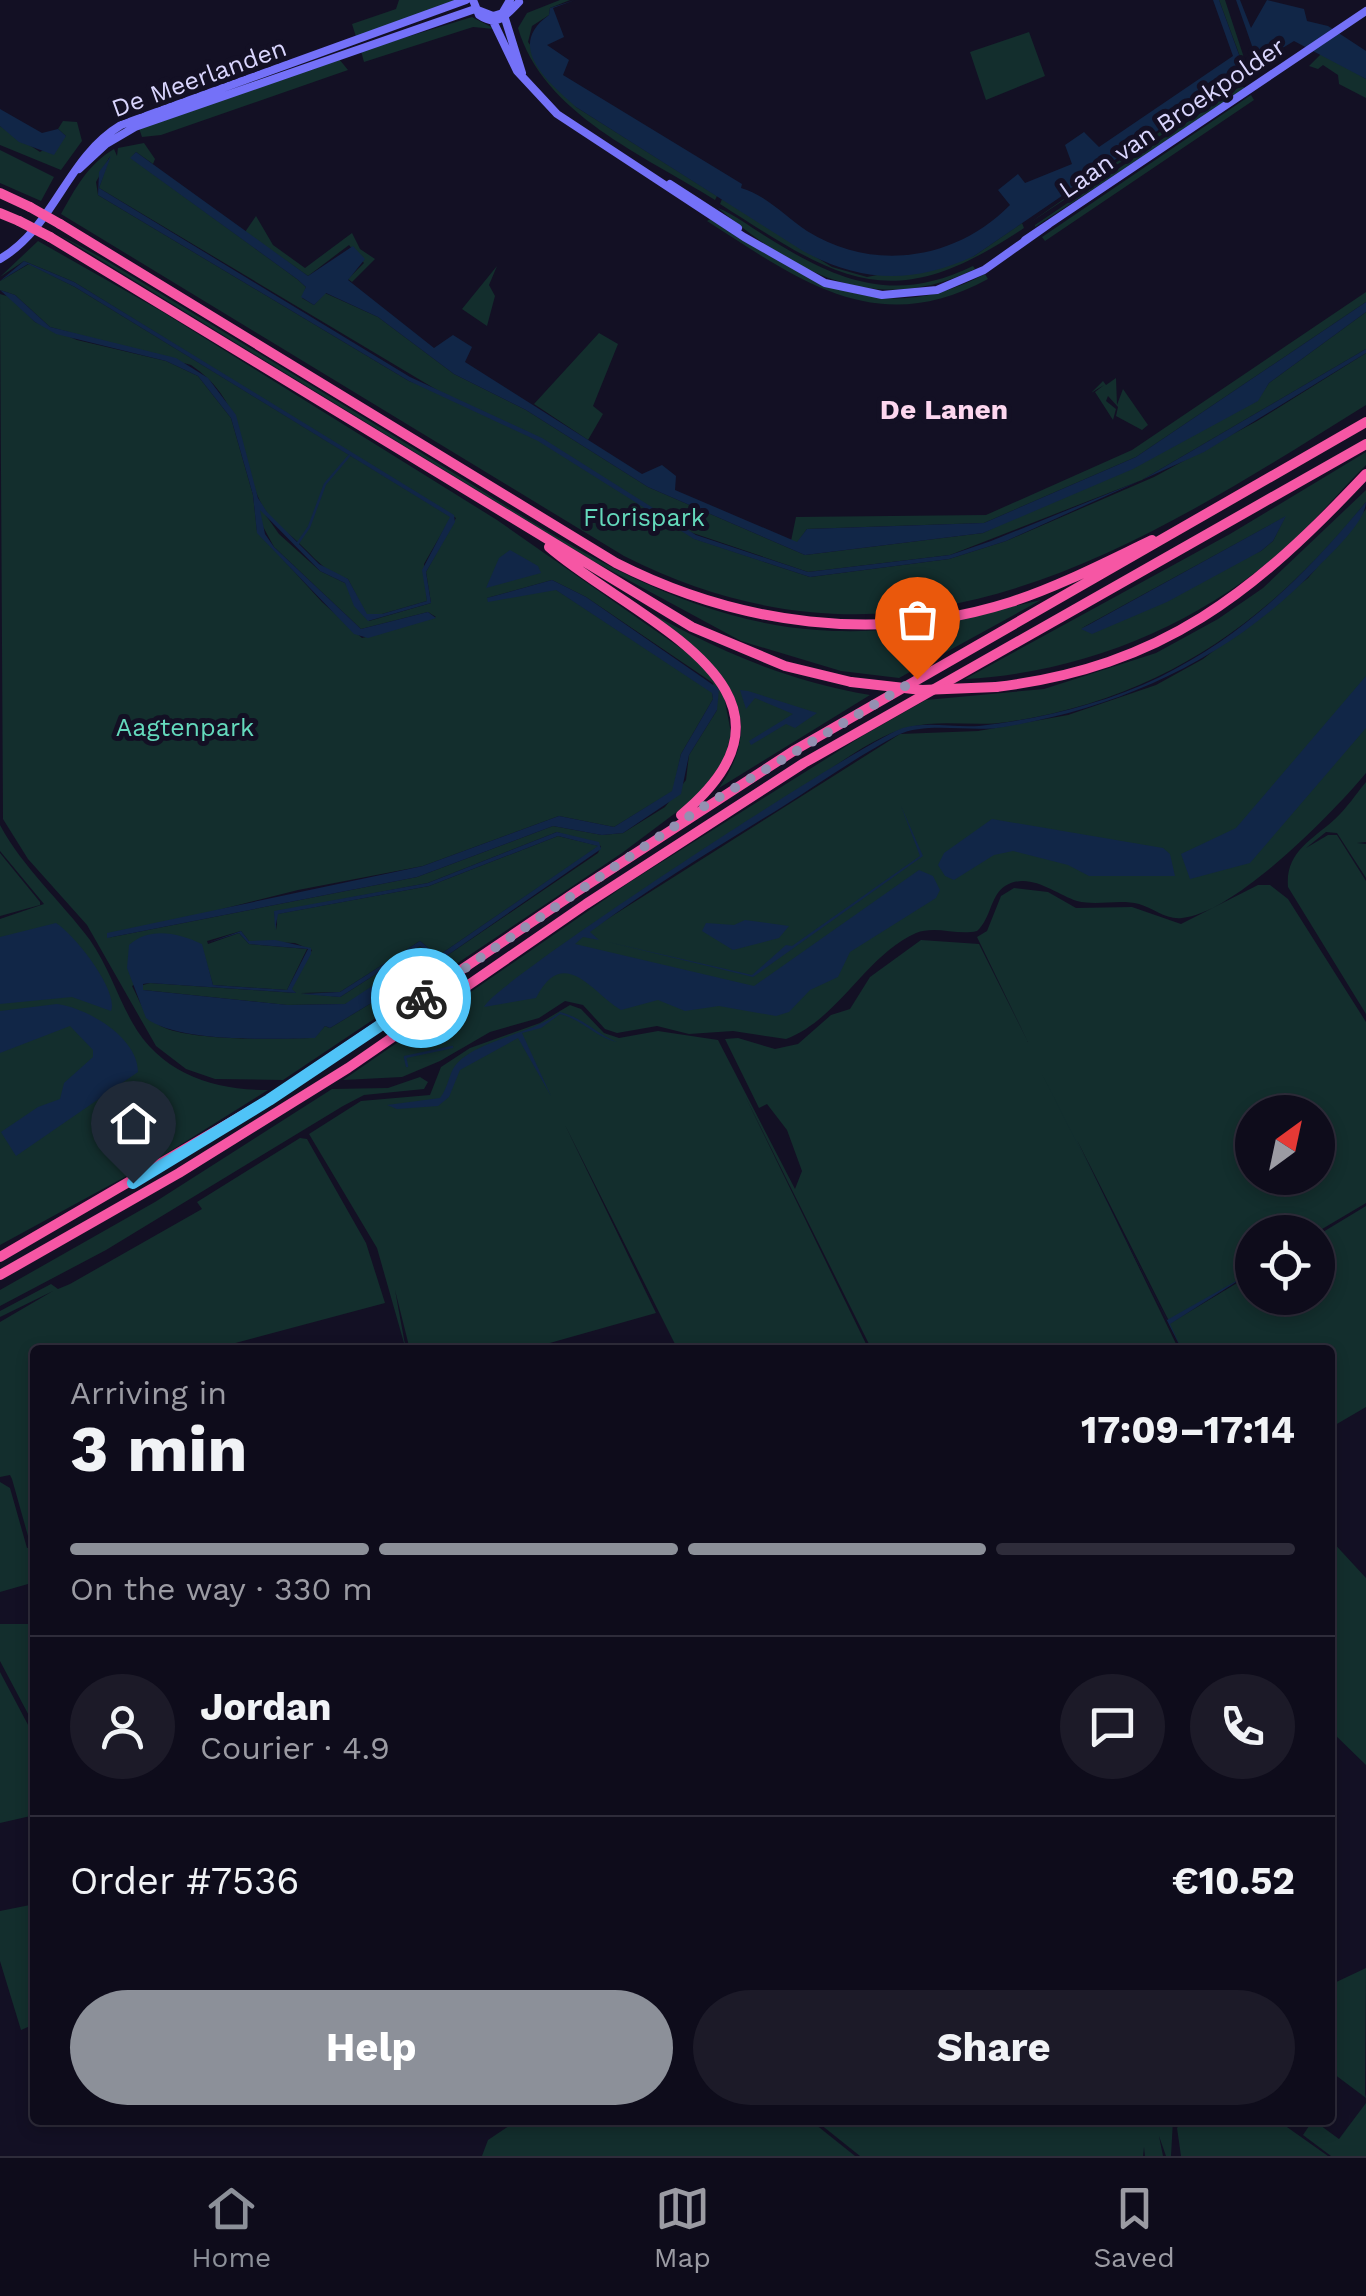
<!DOCTYPE html>
<html lang="en">
<head>
<meta charset="utf-8">
<style>
	body { margin:0; font-family:"Work Sans",sans-serif; background:#1c1a28; color:#f1f3f6; height:100vh; display:flex; flex-direction:column; font-size:38px; white-space:nowrap }
	* { box-sizing:border-box; margin:0 }
	p { font-size:32px; color:#9b9ba3 }
	.icon { flex:none; width:55px; height:55px; fill:none; stroke:currentColor; stroke-width:2; stroke-linecap:round; stroke-linejoin:round }
	.map { position:relative; flex:1; overflow:hidden }
	.side { position:absolute; left:30px; top:1345px; width:1305px; height:780px; display:flex; flex-direction:column; background:#0e0c1b; border-radius:10px; box-shadow:0 5px 15px #0003,0 0 0 2px #2e2c3a }
	.side>* { flex:none }
	.needle { width:65px; rotate:33deg }
	.fabs { position:absolute; left:1235px; top:1095px; display:grid; gap:20px }
	.fabs a { display:grid; place-items:center; width:100px; height:100px; border-radius:50%; background:#0e0c1b; box-shadow:0 5px 15px #0003,0 0 0 2px #2e2c3a; font-size:50px }
	.pin { position:absolute; display:grid; place-items:center; width:85px; height:85px; color:#fff; margin:-102px -42px; border-radius:50% 50% 50% 0; rotate:-45deg; box-shadow:0 0 10px #0007 }
	.pin .icon { rotate:45deg }
	.courier { position:absolute; display:grid; place-items:center; width:100px; height:100px; margin:-50px; border:8px solid #4fc3f7; border-radius:50%; background:#fff; color:#222; box-shadow:0 2px 12px #0007 }
	.headline em { font-style:normal; font-weight:700 }
	.headline div { display:flex; flex-direction:column-reverse }
	.headline { display:flex; align-items:center; justify-content:space-between; height:170px; padding:0 40px }
	h1 { font-size:65px; font-weight:700; line-height:75px }
	.bar { display:grid; grid-template-columns:repeat(4,1fr); gap:15px 10px; align-content:center; height:120px; padding:0 40px }
	.bar i { height:12px; border-radius:8px; background:#2e2c3a }
	.bar .active { background:#8c9099 }
	.bar p { grid-column:span 4 }
	.line { display:flex; align-items:center; gap:25px; padding:0 40px; border-top:2px solid #2e2c3a }
	.line div { flex:1 }
	.round { display:grid; place-items:center; flex:none; width:105px; height:105px; border-radius:52px; background:#1c1a28 }
	.cta { display:flex; gap:20px; margin-top:auto; padding:20px 40px }
	.cta a { flex:1; height:115px; border-radius:60px; background:#8c9099; color:#fff; font-size:40px; font-weight:700; line-height:115px; text-align:center }
	.cta a+a { background:#1c1a28; color:#f1f3f6 }
	.dock { display:flex; justify-content:space-around; align-items:center; height:140px; border-top:2px solid #2e2c3a; background:#0e0c1b; font-size:28px; color:#9b9ba3 }
	.dock a { display:grid; justify-items:center; gap:5px }
	.dock .active { color:#8c9099 }
	.map>svg:first-child { display:block }
	.green { fill:#132e2d; fill-rule:evenodd }
	.water { fill:#112647 }
	.lines { fill:none; stroke-linecap:round; stroke-linejoin:round }
	.stream { stroke:#112647; stroke-width:2.5 }
	.secondary { stroke:#7471f8; stroke-width:8 }
	.motorway { stroke:#f656a4; stroke-width:10 }
	.motorway-bridge { stroke:#f656a4; stroke-width:10 }
	.done { stroke:#9490b1; stroke-width:10; stroke-dasharray:0 18 }
	.route { stroke:#4fc3f7; stroke-width:12 }
	.labels { text-anchor:middle; dominant-baseline:central; stroke-width:10; stroke-linejoin:round; paint-order:stroke }
	.street-label { font-size:25px; fill:#d9d5fd; stroke:#131024 }
	.park-label { font-size:25px; fill:#64d9bc; stroke:#131024 }
	.neighbourhood-label { font-size:28px; font-weight:bold; fill:#fdd7ef; stroke:#131024 }
</style>
</head>
<body>
<div class="map">
<svg width="1366" height="2156" viewBox="0 0 1366 2156">
	<rect width="100%" height="100%" fill="#131024"/>
	<path class="green" d="M399,0h63l-105,40 -5,-16 44,-15z
		M560,0h10l-20,8 -1,7 -17,11 -4,16 48,65 141,89 -2,4c-71,-45 -172,-86 -197,-172l9,-15z
		M1219,0h6l25,76 -222,148 212,-148 5,-6z
		M472,17l23,12 -22,-2 -109,35 -3,-11z
		M1029,32l16,44 -59,24 -16,-48z
		M1322,53l44,26v19l-27,-14 -1,-9 -15,-10 -5,4 -9,-3z
		M339,59l9,11 -187,65 -19,2 -3,-9z
		M1241,86l6,3 -212,138v-2z
		M1251,95l3,5 -209,141 -3,-4z
		M63,121l14,1 5,19 -21,29 -61,-25v-19l40,26 26,-16 -8,-7z
		M144,143l11,16 -2,5 -17,-12 -5,6 166,121 9,8 -4,11 12,7 11,-12 53,24 76,57 72,36 122,77 157,68 178,-22 274,-132 12,-18 97,-71v37l-224,131 -192,75 -142,17 -130,-44 17,11 115,38 139,-18 57,-18 148,-64 103,-56 109,-68v52c-238,149 -461,293 -742,151l-563,-342c14,-25 27,-50 53,-65l3,7 1,-8zM110,156l-11,32 343,205 -33,-12 -311,-186 -2,-13z
		M0,150l54,27 -13,24 -41,-18z
		M722,199l110,68 35,10 107,-21 48,-33 2,5c-132,89 -181,55 -304,-24z
		M718,208c16,6 35,21 52,31 69,43 125,65 203,27l2,3c-97,47 -175,8 -257,-61z
		M256,216l17,29 32,23 47,-35 8,16 15,10 -23,23 -4,-3 16,-16 -15,-18 -41,31 -63,-44z
		M712,218c91,58 165,114 273,56l3,5c-111,61 -189,1 -281,-58z
		M56,233l46,25c106,64 212,129 318,194 124,76 246,167 397,178 86,6 144,-12 224,-30l-142,78 -58,-7 -100,-30 -148,-80z
		M38,241l123,70 336,209 202,141 24,30 8,42 -8,32 -29,34 -72,54 -339,227 -68,-1 -29,-10 -30,-23 -69,-121 -59,-66 -25,-40 -3,-525 10,3 25,25 42,18 89,21 32,15 33,42 22,77 4,36 65,71 40,36 74,-21 -8,-5 -67,17 -87,-82 -14,-26v-14l19,27 41,37 25,12 24,38 62,-18 -5,-31 30,-54 -382,-236 -50,-21 -24,16zM552,580l34,17 127,86 4,27 -28,45 -3,25 -21,27 -42,26 -21,2 -49,-9 -136,51 -310,61 191,-48 125,-24 136,-50 55,11 59,-36 8,-37 32,-55 -1,-7 -157,-103 -68,9zM557,832l44,14 -3,7 -156,106 -5,1 -17,-14 -80,51 -39,-4 39,-1 80,-51 18,15 161,-110 -41,-10 -129,50 -152,28v16l-3,-18 154,-29zM241,931l8,10 46,2 17,7 -21,39 5,4 -146,-10 -7,2v5l144,15 58,-1 76,-31 -91,55 -5,-2 -11,12c-36,1 -117,3 -149,-10 -19,-7 -25,-27 -33,-42l69,-42 12,41 74,5 20,-41 -58,-5 -10,-11 -31,11 -1,-3z
		M29,264l46,23 376,230 -27,47 3,37 -45,13h-16l-18,-35c-19,-5 -29,-16 -43,-30 -16,-17 -36,-27 -46,-50 -24,-54 -13,-96 -68,-134l-141,-38 -35,-32 -15,-5v-9z
		M497,266l-8,19 6,11 -8,30 -25,-17z
		M1366,292v10l-230,155 -152,66 -177,6 -10,14 -6,-2 5,-24 190,-2 146,-65z
		M599,333l19,11 -25,62 10,8 -15,26 -54,-36z
		M1116,378l1,27 6,-16 25,36 -6,5 -26,-14 2,-9 -10,-11 -2,5 10,8 -3,11 -18,-28 9,-7 -13,8 12,-12 3,4z
		M1366,452v13c-27,27 -52,57 -80,82 -88,79 -204,126 -321,132l265,-145zM1285,517l-12,24 -12,10 -179,77z
		M1366,490v12c-97,120 -203,196 -358,220 -32,5 -68,-3 -98,5 -35,8 -70,37 -100,55 -88,54 -173,112 -258,172l348,-220 78,-3 90,-16 88,-30 47,-26 105,-81 58,-69v264c-34,41 -131,140 -184,145 -16,2 -29,-10 -43,-14 -20,-5 -42,2 -62,-3 -22,-7 -47,-30 -72,-15 -15,10 -14,33 -28,45 -20,5 -41,-6 -61,2 -51,23 -77,86 -130,106l-53,-8 -44,3 -32,-8 -40,7 -12,-4 -22,-24 -18,-4 -26,17 -49,14 -50,29 -38,16 -59,3 287,-198 234,-147 62,-35 118,-11 112,-36 62,-34 45,-31z
		M617,594c82,48 159,85 253,101l-151,93c67,-96 -34,-148 -102,-194z
		M1366,782v60l-9,1 9,1v34l-29,-45 -11,-1 -20,16 22,-13h9l29,46v133l-78,-127c-3,-35 24,-47 47,-68 12,-11 21,-25 31,-37z
		M0,825c23,43 61,76 90,115 18,26 27,55 42,82 29,52 81,68 136,68l-112,70 -156,85v-326l44,-15 -44,-53z
		M0,853l40,49v3l-40,11z
		M1258,885h12l18,14 78,123v181l-49,29h-65v40l-83,49 -92,-181 102,210h-307l-127,-254 124,254h-191l-113,-225 91,188 -131,37h-115l-15,-60 11,60 -29,-102 -68,-114 52,-33 69,-6 11,-28 29,-19 70,-25 30,-18 11,4 23,24 15,5 39,-7 60,9 77,149 7,-18 -15,-41 -20,-26 -8,4 -34,-69 13,-1 37,11 23,-5 33,-29 19,-6 20,-32 51,-37 58,4 49,98 -51,-105 10,-6 14,-35 13,-8 34,4 28,16 56,-1 49,17zM1252,1112h66v66h-66z
		M420,1077l8,5 -4,7 -60,6 -21,11 -237,144 -106,56v-16l155,-88 177,-113 56,-1z
		M300,1138l7,1 59,104 19,60 -176,47h-174v190l-7,-4 -16,-57 -2,-4 -10,2v-155l53,-31 -53,26v-6l51,-27 7,5 12,-5 132,-75 -5,-7z
		M1366,1206v201l-36,21v-78h-148l-13,-26 83,-50v24h66v-63z
		M0,1482l10,6 17,60 8,-1v35l-35,10z
		M1330,1539l36,39v187l-36,-35z
		M0,1624h35v103l-35,-66z
		M0,1672l35,66v77l-35,8z
		M35,1904v120l-14,6 -21,-69v-50z
		M1366,1968l-1,126 1,4 -36,-27v-86z
		M1366,2103v53h-35l-28,-21 10,-15 26,19z
		M518,2120h292l45,36h-373l6,-16z
		M815,2120h358l-2,36h-5l-7,-20 4,20h-18l-1,-9 -1,9h-283z
		M1184,2120h93l51,36h-147l-4,-28z"/>
	<path class="water" d="M575,0l-22,8 11,29 -17,8 22,15 -6,15 179,109 -1,4c25,7 46,30 66,43 65,41 148,30 203,-26l-12,-15 20,-16 7,9 47,-19 -7,-19 19,-13 15,15 134,-91 -20,-56h6l26,71 -271,185c-61,28 -112,27 -171,-5l-227,-144c-29,-26 -71,-61 -27,-92l1,-7z
		M1236,0h4l11,28 16,-28 37,9 3,12 21,5 38,25v28l-72,-38 -36,22z
		M0,109l42,24 16,-4 8,7 -12,19 -35,-13 -19,-16z
		M136,152l172,124 45,-30 12,13 -17,21 86,68 19,-13 19,12 -7,15 177,112 20,-9 14,11 -1,14 122,52 10,-13 177,-6 152,-66 230,-155v10l-97,71 -11,18 -125,68 -150,64 -178,22 -157,-68 -122,-77 -72,-36 -76,-57 -52,-24 -12,12 -13,-8 5,-10 -9,-8 -167,-121z
		M111,156l-12,32 311,189 132,61 154,97 112,37 142,-17 41,-14 151,-61 224,-131v4l-162,99 -198,89 -57,18 -139,18 -116,-38 -156,-98 -129,-60 -311,-186 1,-23z
		M24,261l50,21 380,233 1,7 -29,50 5,31 -63,18 -14,-15 -9,-23 -25,-12 -60,-61 5,24 9,13 87,82 67,-17 8,6 -68,20 -14,-4 -97,-101 -4,-38 -22,-77 -33,-42 -32,-15 -110,-27 -21,-12 -35,-32 15,5 35,32 126,31 32,20 28,37 22,83 9,14 52,52 29,15 19,35h15l45,-13 -5,-31 28,-53 -375,-230 -47,-23 -28,17z
		M1366,502c-1,21 -35,51 -49,66 -85,89 -193,139 -313,159 -32,6 -77,-6 -106,8 -40,21 -78,48 -116,72 -65,40 -131,80 -192,125l9,8 -16,-3 -8,7 179,42 165,-116 14,6 7,14 -4,8 -86,54 -12,25 -28,13 -21,22 -13,4 -57,-10 -34,5 -27,-11 -37,10c-27,-15 -57,-67 -85,-12l-52,9c9,-24 375,-264 419,-279 23,-7 52,0 76,-2 61,-7 125,-22 181,-49 85,-42 146,-103 206,-175z
		M1286,516l-13,25 -12,10 -94,51 -75,32 -11,-5z
		M510,550l28,16 3,7 -55,15 13,-30z
		M552,580l34,17 133,92 -2,21 -28,45 -8,39 -58,39 -21,2 -49,-9 -136,51 -310,61v-5l316,-67 136,-50 55,11 58,-36 9,-37 32,-55 -1,-6 -156,-103 -68,12 -1,-4z
		M1366,676v52l-116,135 -60,16 -9,-25 55,-26z
		M740,690l8,1 69,22 -22,15 -9,-4 -35,21 -2,-4 44,-27 -38,-16 -9,11z
		M901,806l22,50 -170,121 -145,-35 144,33 34,-30 6,1 128,-90z
		M992,819l171,29 7,6 5,22h-86l-21,-11 -55,-14 -19,4 -40,25 -9,-4 -7,-11 6,-12z
		M557,832l42,10 2,7 -159,110 -5,1 -17,-14 -80,51 -39,-3 39,-2 80,-51 18,15 160,-110 -40,-10 -129,50 -151,28 -3,16 -1,-19 154,-28z
		M745,920l44,6 -10,12 -46,12 -31,-19 4,-8 28,2z
		M56,923c19,12 63,68 55,88l-39,-14 -72,7v-67z
		M241,931l8,10 26,-1 36,8v6l-19,35 4,4 -146,-10 -7,1v6l145,15 57,-1 71,-47 10,7 -5,9 -91,55 -5,-2 -10,12c-41,1 -138,5 -169,-20l-19,-50 2,-23c20,-19 50,-12 73,-1l11,41 74,5 21,-41 -59,-5 -10,-11 -32,10z
		M57,1004c30,4 81,33 81,68l-122,84 -15,-24 37,-25 22,-8 4,-16 29,-26v-7l-23,-24 -70,27v-42z
		M560,1012c24,6 36,22 57,30 -22,-5 -32,-21 -57,-28l-19,14 -19,5 29,63 -33,-58 -58,32 -11,27 -11,9 -41,3 -10,-4 53,-7c7,-9 8,-19 13,-29 16,-28 82,-35 107,-57z
		M1042,1074l125,246 85,-48 -82,52 12,26z"/>
	<g class="lines">
		<path class="stream" d="M298,543l11,-16 16,-43 24,-28
			M407,1066l-2,-9 47,-10"/>
		<path class="secondary" d="M473,0l6,15c19,13 27,0 40,-13
			M510,0l-7,12 19,61
			M475,9l18,7 10,-3
			M493,21l24,50 40,43 187,123 81,46 57,12 55,-5 47,-20 65,-46
			M79,169l27,-25 29,-17 340,-118
			M670,184l68,44
			M1025,240l341,-229
			M0,259c55,-32 66,-101 121,-134l345,-125"/>
		<path class="motorway" d="M0,193l30,14
			M0,213l19,8
			M60,224l556,339c122,62 263,81 395,39 49,-16 95,-40 141,-62
			M50,237l642,390 93,39 66,16
			M549,547c84,73 283,143 132,268
			M996,687c167,-20 259,-95 370,-213
			M0,1257l269,-157 307,-208 219,-142 571,-328
			M0,1275l179,-102 169,-105 238,-164 218,-141 562,-319"/>
		<path class="motorway-bridge" d="M30,207l30,17
			M19,221l31,16
			M851,682l71,8 74,-3"/>
	</g>
	<g class="lines">
		<path class="done" d="M421,998l282,-191 214,-128"/>
		<path class="route" d="M133,1183l136,-83 152,-102"/>
	</g>
	<g class="labels">
		<g class="street-label">
			<text transform="translate(199 78) rotate(-20)">De Meerlanden</text>
			<text transform="translate(1172 118) rotate(-34)">Laan van Broekpolder</text>
		</g>
		<g class="park-label">
			<text x="644" y="517">Florispark</text>
			<text x="185" y="727">Aagtenpark</text>
		</g>
		<g class="neighbourhood-label">
			<text x="944" y="409">De Lanen</text>
		</g>
	</g>
</svg>
<div class="fabs">
<a><svg class="needle" viewBox="-14 -14 28 28"><path d="M0-13l5 13h-10z" fill="#e53935"/><path d="M0 13l5-13h-10z" fill="#9b9ba3"/></svg></a>
<a><svg class="icon" aria-label="locate" viewBox="0 0 24 24"><circle cx="12" cy="12" r="6"/><path d="M12 2v4M12 18v4M2 12h4M18 12h4"/></svg></a>
</div>
<div class="pin" style="left:917px;top:679px;background:#ea580c"><svg class="icon" aria-label="bag" viewBox="0 0 24 24"><path d="M5 8h14l-1 12H6zM9 8a3 3 0 0 1 6 0"/></svg></div>
<div class="pin" style="left:133px;top:1183px;background:#1f2937"><svg class="icon" aria-label="home" viewBox="0 0 24 24"><path d="M3 11l9-7 9 7M6 9v11h12V9"/></svg></div>
<div class="courier" style="left:421px;top:998px"><svg class="icon" aria-label="bike" viewBox="0 0 24 24"><circle cx="6" cy="16" r="4"/><circle cx="18" cy="16" r="4"/><path d="M6 16l4-8h5l3 8M10 8l3 8H6M13 5h3"/></svg></div>
<section class="side">
<div class="headline"><div><h1>3 min</h1><p>Arriving in</p></div><em>17:09–17:14</em></div>
<div class="bar"><i class="active"></i><i class="active"></i><i class="active"></i><i></i><p>On the way · 330 m</p></div>
<div class="line" style="height:180px"><a class="round"><svg class="icon" aria-label="person" viewBox="0 0 24 24"><circle cx="12" cy="8" r="4"/><path d="M4 21q1-7 8-7t8 7"/></svg></a><div><b>Jordan</b><p>Courier · 4.9</p></div><a class="round"><svg class="icon" aria-label="chat" viewBox="0 0 24 24"><path d="M4 5h16v11H9l-5 4z"/></svg></a><a class="round"><svg class="icon" aria-label="phone" viewBox="0 0 24 24"><path d="M5 4h4l2 5-3 2q2 4 5 5l2-3 5 2v4C11 20 4 13 5 4z"/></svg></a></div>
<div class="line" style="height:130px"><div>Order #7536</div><b>€10.52</b></div>
<div class="cta"><a>Help</a><a>Share</a></div>
</section>
</div>
<nav class="dock">
<a class="active"><svg class="icon" aria-label="home" viewBox="0 0 24 24"><path d="M3 11l9-7 9 7M6 9v11h12V9"/></svg>Home</a>
<a><svg class="icon" aria-label="map" viewBox="0 0 24 24"><path d="M3 6l6-2 6 2 6-2v14l-6 2-6-2-6 2zM9 4v14M15 6v14"/></svg>Map</a>
<a><svg class="icon" aria-label="saved" viewBox="0 0 24 24"><path d="M7 4h10v16l-5-4-5 4z"/></svg>Saved</a>
</nav>
</body>
</html>
